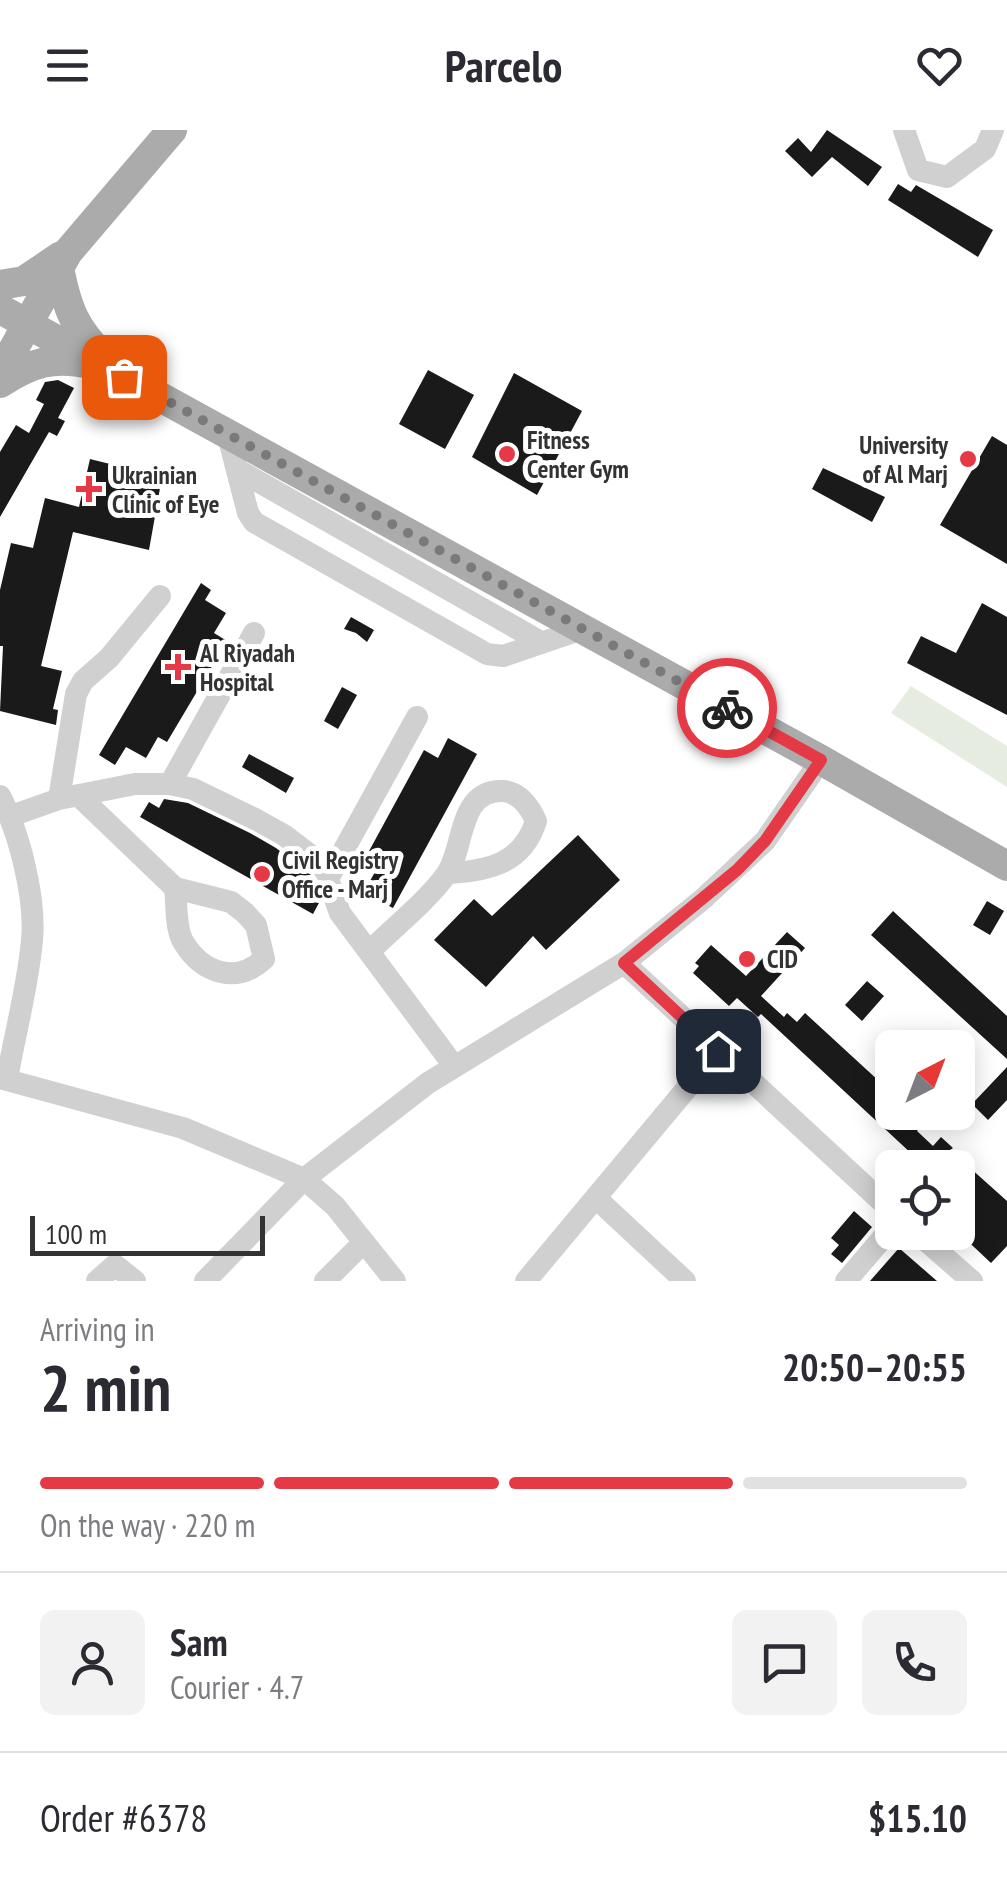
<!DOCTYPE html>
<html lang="en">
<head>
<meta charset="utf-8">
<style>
	body { margin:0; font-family:"PT Sans Narrow",sans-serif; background:#f2f2f3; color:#2b2b33; height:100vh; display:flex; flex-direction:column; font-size:38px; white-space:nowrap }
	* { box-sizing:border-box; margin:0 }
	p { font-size:32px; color:#7c7c81 }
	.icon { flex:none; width:55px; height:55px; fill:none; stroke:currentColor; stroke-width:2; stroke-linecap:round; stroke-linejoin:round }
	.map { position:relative; height:1151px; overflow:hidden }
	.sheet { display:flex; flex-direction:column; background:#fff; flex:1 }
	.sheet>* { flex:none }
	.needle { width:65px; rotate:42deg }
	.controls { position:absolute; left:875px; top:900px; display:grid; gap:20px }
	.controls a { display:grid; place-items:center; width:100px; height:100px; border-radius:15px; background:#fff; box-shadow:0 5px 25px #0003; font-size:50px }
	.scale { position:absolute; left:30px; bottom:25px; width:235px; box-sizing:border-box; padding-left:10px; border:5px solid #333; border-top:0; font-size:28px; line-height:35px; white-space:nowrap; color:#333; -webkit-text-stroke:8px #fff; paint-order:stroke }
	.pin { position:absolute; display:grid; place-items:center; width:85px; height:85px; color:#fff; margin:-42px; border-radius:20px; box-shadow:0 5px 15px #0006 }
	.courier { position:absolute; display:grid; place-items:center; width:100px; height:100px; margin:-50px; border:8px solid #e63946; border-radius:50%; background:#fff; color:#222; box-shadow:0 2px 12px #0007 }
	.head em { font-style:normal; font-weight:600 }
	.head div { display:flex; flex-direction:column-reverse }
	.head { display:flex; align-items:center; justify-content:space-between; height:170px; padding:0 40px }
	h1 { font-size:65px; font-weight:600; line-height:75px }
	.bar { display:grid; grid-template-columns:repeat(4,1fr); gap:15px 10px; align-content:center; height:120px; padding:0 40px }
	.bar i { height:12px; border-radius:8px; background:#e1e1e2 }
	.bar .current { background:#e63946 }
	.bar p { grid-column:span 4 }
	.line { display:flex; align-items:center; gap:25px; padding:0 40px; border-top:2px solid #e1e1e2 }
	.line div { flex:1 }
	.round { display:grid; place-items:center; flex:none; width:105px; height:105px; border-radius:15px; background:#f2f2f3 }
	header { display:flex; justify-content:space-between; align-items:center; height:130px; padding:0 40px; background:#fff; font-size:45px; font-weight:600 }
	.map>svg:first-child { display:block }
	.green { fill:#e6ecdf }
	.building { fill:#1a1a1a }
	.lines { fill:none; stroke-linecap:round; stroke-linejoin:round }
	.minor { stroke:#d0d0d0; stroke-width:22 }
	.major { stroke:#ababab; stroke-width:30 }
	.done { stroke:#7a7a7a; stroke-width:10; stroke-dasharray:0 18 }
	.route { stroke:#e63946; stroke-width:12 }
	.poi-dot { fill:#e63946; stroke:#fff; stroke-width:4 }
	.labels { text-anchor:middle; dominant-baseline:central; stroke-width:10; stroke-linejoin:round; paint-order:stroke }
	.poi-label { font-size:25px; font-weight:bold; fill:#333; stroke:#fff; text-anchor:start }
</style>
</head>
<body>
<header><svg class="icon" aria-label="menu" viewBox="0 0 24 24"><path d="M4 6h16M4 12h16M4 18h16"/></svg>Parcelo<svg class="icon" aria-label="heart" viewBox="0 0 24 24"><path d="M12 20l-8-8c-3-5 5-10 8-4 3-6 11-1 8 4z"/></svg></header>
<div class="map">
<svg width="1007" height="1151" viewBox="0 0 1007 1151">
	<rect width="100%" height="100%" fill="#fff"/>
	<path class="green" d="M911,556l96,60v41l-116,-74z"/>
	<path class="building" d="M827,0l55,37 -14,19 -36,-29 -20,20 -27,-26 13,-13 13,14z
		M898,54l13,8 5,-7 77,45 -15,27 -90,-57z
		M428,240l46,25 -29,54 -46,-25z
		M514,243l68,38 -45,84 -65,-38z
		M58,250l16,8 -16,30 7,3 -8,15 -8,-4 -49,85v-65l16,-27 13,8 15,-29 -8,-4 9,-18z
		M992,306l15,9v119l-67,-39z
		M90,329l72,18 -13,73 -76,-18 -32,134 21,5 -9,38 5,1 -2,15 -56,-14 3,-65h-3v-56l11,-47 22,5 12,-50 34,9z
		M823,338l62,29 -13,25 -60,-33z
		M201,453l10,7 -6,10 21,13 -12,20 13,8 -60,101 -9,-5 -12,21 -20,-11 -11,18 -16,-10z
		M982,473l25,14v98l-100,-52 14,-27 35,17z
		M351,487l23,13 -7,12 -11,-9 -12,-4z
		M342,557l15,8 -19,34 -14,-8z
		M448,608l29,16 -84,154 -14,-7 7,-11 -16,-9 11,-20 -13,-8 56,-103 14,8z
		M249,624l45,24 -8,15 -44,-26z
		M164,669l24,4 62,30 26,15 34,26 4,11 -4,8 10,8 -7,13 -173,-97 9,-15 10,6z
		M578,705l42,45 -74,70 -13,-14 -47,51 -52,-47 40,-41 18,17z
		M987,771l17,10 -14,24 -17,-10z
		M893,781l114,105v43l-136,-124z
		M787,802l18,16 -44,48 23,21 3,-4 10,9 8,-9 87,80v19h41l-16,19 16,15 8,-9 12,11 -3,2 57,51v45l-16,17 -33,-31v-64h-31l-166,-154 -3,3 -21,-19 -8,8 -36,-33 6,-7 -4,-3 16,-18 35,31z
		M867,851l17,15 -22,25 -17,-16z
		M1007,937v33l-19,20 -16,-16z
		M854,1081l18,16 -30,36 -11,-9 8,-9 -8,-7z
		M899,1118l38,33h-67z"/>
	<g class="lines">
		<path class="minor" d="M904,0l14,40 29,7 38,-28 8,-19
			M227,302l21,81 6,9 233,132 16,2 79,-27
			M238,340l303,172
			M170,654l84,-151
			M78,665l97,93 56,14 14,11 11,12 8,34c-27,25 -61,15 -80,-16 -9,-13 -7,-40 -9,-55
			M0,666c19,36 36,102 32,144 -4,46 -17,93 -25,139
			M59,669l17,-105 7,-13 26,-23 51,-62
			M11,686l48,-17 76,-15h35l23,5 64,31 27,15 39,30 17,48 114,153
			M329,747l88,-160
			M369,822c25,-25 56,-49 77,-77 19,-25 11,-86 57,-84 16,1 27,16 33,30 -13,42 -47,50 -87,52
			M624,833l268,248
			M0,948l183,50 121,51 31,27 60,75
			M597,1069l88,82
			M916,1102l56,49
			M97,1151l18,-16 20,16
			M205,1151l99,-102 124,-96 196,-120 79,-64 62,-58 56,-81
			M325,1151l39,-39
			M526,1151l192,-230
			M846,1151l46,-54"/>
		<path class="major" d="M59,138c8,40 15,60 45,89
			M0,155l24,-4 37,-25
			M0,179l821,451 186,106
			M0,243l68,-121 104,-122
			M0,253c33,-21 53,-27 91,-19"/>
	</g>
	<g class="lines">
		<path class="done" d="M124,247l603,331"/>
		<path class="route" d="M718,921l-94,-88 113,-93 28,-29 56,-81 -94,-52"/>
	</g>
	<g class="poi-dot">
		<circle cx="507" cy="324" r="10"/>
		<circle cx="968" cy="329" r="10"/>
		<path d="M84 344h10v10h10v10h-10v10h-10v-10h-10v-10h10z"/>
		<path d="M173 522h10v10h10v10h-10v10h-10v-10h-10v-10h10z"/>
		<circle cx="262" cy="744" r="10"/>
		<circle cx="747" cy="829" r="10"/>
	</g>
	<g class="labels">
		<g class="poi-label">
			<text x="527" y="310">Fitness<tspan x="527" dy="29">Center Gym</tspan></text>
			<text x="948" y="315" text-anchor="end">University<tspan x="948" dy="29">of Al Marj</tspan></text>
			<text x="112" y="345">Ukrainian<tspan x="112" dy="29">Clinic of Eye</tspan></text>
			<text x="200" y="523">Al Riyadah<tspan x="200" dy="29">Hospital</tspan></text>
			<text x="282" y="730">Civil Registry<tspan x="282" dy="29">Office - Marj</tspan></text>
			<text x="767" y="829">CID</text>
		</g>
	</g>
</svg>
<div class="controls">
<a><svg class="needle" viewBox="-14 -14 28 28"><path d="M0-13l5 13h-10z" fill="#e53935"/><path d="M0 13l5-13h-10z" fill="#7c7c81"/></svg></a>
<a><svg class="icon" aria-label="locate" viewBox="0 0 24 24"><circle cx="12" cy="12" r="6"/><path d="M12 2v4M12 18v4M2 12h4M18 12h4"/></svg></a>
</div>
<div class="scale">100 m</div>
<div class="pin" style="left:124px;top:247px;background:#ea580c"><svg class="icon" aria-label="bag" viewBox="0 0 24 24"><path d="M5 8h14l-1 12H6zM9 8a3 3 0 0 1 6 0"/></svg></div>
<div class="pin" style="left:718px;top:921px;background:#1f2937"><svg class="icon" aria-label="home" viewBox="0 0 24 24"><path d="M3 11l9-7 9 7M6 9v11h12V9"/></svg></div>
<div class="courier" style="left:727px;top:578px"><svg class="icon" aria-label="bike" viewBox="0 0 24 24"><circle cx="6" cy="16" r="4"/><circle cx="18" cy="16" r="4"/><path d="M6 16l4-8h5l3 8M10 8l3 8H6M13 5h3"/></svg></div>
</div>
<section class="sheet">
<div class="head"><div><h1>2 min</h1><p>Arriving in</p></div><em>20:50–20:55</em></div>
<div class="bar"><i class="current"></i><i class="current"></i><i class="current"></i><i></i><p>On the way · 220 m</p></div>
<div class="line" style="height:180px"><a class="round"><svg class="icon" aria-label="person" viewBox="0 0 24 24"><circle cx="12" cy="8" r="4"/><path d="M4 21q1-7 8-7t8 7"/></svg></a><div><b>Sam</b><p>Courier · 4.7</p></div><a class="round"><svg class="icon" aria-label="chat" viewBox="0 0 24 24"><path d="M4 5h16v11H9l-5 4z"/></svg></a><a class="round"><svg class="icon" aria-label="phone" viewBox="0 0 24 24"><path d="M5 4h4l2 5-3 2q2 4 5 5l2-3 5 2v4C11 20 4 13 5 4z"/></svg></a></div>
<div class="line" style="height:130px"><div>Order #6378</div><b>$15.10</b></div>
</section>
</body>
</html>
